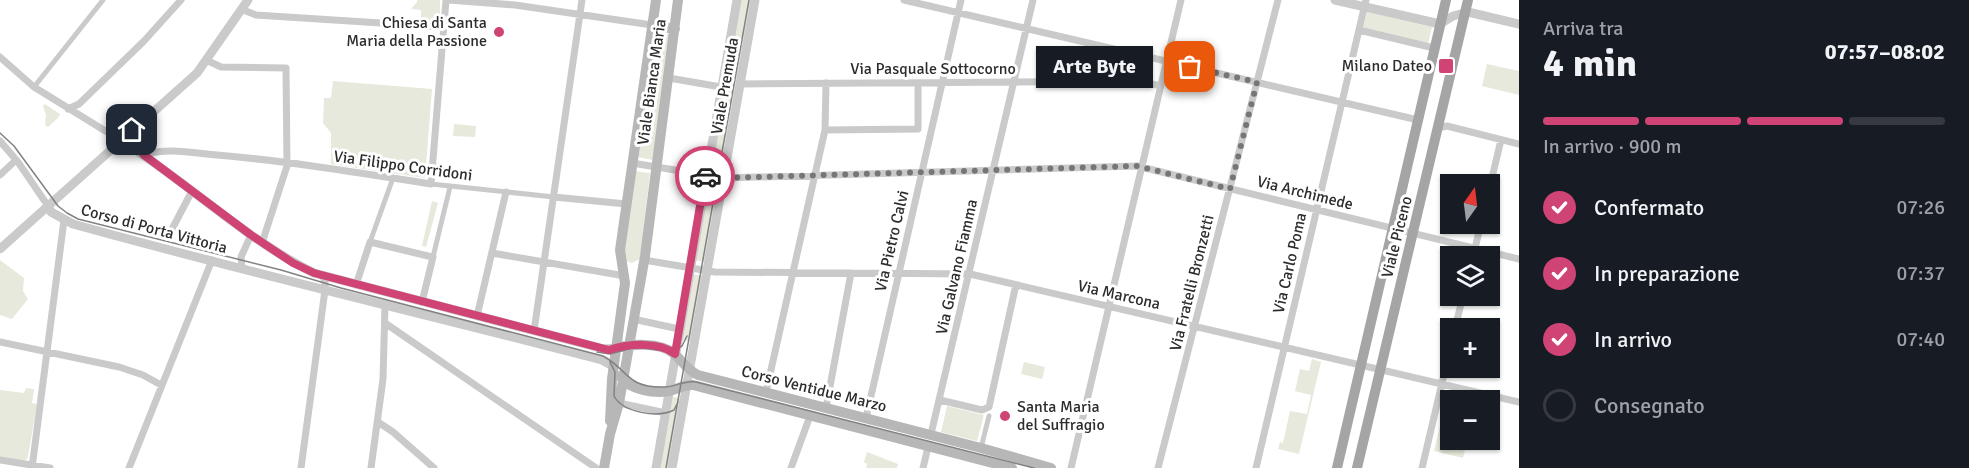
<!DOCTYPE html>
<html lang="it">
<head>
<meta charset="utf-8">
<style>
	body { margin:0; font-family:Signika,sans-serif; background:#242831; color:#f1f3f6; height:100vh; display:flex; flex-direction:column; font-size:22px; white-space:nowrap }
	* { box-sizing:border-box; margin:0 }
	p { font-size:20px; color:#9ea1a6 }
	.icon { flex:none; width:33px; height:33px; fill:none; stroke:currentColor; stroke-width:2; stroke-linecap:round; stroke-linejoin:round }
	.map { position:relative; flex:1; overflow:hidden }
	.side { display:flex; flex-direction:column; background:#171b24; width:450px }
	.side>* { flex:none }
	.needle { width:39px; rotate:14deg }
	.buttons { position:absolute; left:1440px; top:174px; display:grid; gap:12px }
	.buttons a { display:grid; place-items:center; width:60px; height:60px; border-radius:0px; background:#171b24; box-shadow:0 2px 4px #0004; font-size:30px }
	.pin { position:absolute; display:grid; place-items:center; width:51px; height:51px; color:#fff; margin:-26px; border-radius:12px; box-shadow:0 3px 9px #0006 }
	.courier { position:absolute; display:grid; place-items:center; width:60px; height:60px; margin:-30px; border:4px solid #cf4475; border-radius:50%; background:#fff; color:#222; box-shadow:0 2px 8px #0007 }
	.bubble { position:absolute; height:42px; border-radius:0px; background:#171b24; box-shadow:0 2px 4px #0004; font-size:20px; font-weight:700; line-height:42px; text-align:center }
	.summary em { font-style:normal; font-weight:700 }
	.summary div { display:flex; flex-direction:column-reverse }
	.summary { display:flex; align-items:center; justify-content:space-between; height:102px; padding:0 24px }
	h1 { font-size:39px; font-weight:700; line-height:45px }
	.bar { display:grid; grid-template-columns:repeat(4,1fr); gap:9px 6px; align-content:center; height:72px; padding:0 24px }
	.bar i { height:8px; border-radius:4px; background:#363941 }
	.bar .on { background:#cf4475 }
	.bar p { grid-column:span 4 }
	ol { padding:0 24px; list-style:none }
	li { display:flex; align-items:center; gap:18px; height:66px }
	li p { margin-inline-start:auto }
	li .icon { padding:6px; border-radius:50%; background:#cf4475; color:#fff; stroke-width:4 }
	li:last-child { color:#9ea1a6 }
	li i { width:33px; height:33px; border:3px solid #363941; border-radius:50% }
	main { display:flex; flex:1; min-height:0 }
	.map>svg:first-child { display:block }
	.green { fill:#e7e9dc }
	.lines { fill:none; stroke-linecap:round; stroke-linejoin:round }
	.pedestrian { stroke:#cacaca; stroke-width:5 }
	.minor { stroke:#cacaca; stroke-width:7 }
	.tertiary { stroke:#cacaca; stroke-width:9 }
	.secondary { stroke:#b7b7b7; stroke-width:10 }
	.primary { stroke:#a5a5a5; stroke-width:10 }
	.tram { stroke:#828282; stroke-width:1.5 }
	.done { stroke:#767676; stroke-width:6; stroke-dasharray:0 10.8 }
	.route { stroke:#cf4475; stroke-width:8 }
	.poi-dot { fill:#cf4475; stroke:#fff; stroke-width:2 }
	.labels { text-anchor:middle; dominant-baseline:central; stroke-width:6; stroke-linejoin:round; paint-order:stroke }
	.poi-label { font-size:16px; fill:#2d2d2d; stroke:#fff; text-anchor:end }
	.street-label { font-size:16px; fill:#2d2d2d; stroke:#fff }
</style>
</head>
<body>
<main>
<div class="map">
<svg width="1519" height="468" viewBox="0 0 1519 468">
	<rect width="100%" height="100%" fill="#fff"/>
	<path class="green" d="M417,0h23v23l-19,-2v-11l-10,-1 6,-7z
		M740,0h12l-30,172 -13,-3z
		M1367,12l65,15 -4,17 -65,-15z
		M655,32l16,3 -18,125 -16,-3z
		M1487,64l32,7v24l-37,-9z
		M333,81l99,8 -7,89 -94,-14v-31l-8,-10 1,-25h7z
		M45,104l15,10 -2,4 -10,9 -3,-2 1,-10 -3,-9z
		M454,124l22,2 -1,11 -22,-1z
		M634,171l16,2 -10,86 -8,4 -6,-2 -2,-6z
		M707,182l13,2 -14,78 -13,-2z
		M432,201l6,2 -12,44 -4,-1z
		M0,260l24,18 -1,13 5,8 -16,20 -12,-4z
		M692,274l11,2 -11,65 -11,-1z
		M1312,359l9,3 -22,92 -21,-5 2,-7 3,1 7,-32 17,3 4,-19 -16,-4 5,-22 9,2z
		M1024,362l21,5 -3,12 -21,-5z
		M26,388l8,1 -2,14 5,1 -9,53 -3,4 -25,-4v-67l24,3z
		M1448,392l29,6v2h-27v40h17l-4,18 -29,-7z
		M673,397l10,2 -14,69h-10z
		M947,406l37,9 -7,26 -36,-9z
		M867,452l31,12 -1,4h-31l1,-4 -3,-2z"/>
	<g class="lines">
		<path class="pedestrian" d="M34,87l69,-87
			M431,184l123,13
			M370,242l23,-64
			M433,257l17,-70
			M981,448l8,-32"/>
		<path class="minor" d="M449,0l66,5 137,20
			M904,0l514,120
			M241,9l15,6 187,12
			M1359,30l75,18
			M0,57l34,30 86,53
			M206,60l15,7 65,1 1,98 -25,77
			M669,78l52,9
			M1138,81l6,-25
			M741,84l397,-3 23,5
			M68,109l11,-5 65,-63 37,-41
			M1438,128l9,-2 72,18
			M825,130l93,-1v-41
			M0,141l18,21 30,44
			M144,155c22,-8 50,-2 73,0 71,6 143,18 214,29l15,-184
			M632,163l92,15 413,-12 382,93
			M0,175l16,-15
			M1490,186l11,-46
			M554,197l72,7
			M171,231l21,-40
			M492,253l133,23
			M1473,256l8,-32
			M644,260l71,12 255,2 549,128
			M242,268l-1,-11 10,-22
			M356,285l14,-43 58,14 5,1 -11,45
			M477,316l29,-124
			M633,319l46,10
			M385,323l211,145
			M1455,328l8,-32
			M534,331l48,-331
			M0,342l119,25 24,8 18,10
			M766,392l59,-262 1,-47
			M940,400l42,10 7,-3 26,-118 3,-4
			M619,403l47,10
			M826,408l25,-135
			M866,418l95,-418
			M378,422l15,10 41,36
			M931,434l102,-434
			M0,460l50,8
			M32,468l32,-248
			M129,468l83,-208
			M301,468l24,-178v-9l-3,-5
			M371,468l12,-89 2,-74
			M791,468l19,-52
			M923,468l5,-21
			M1071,468l110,-468
			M1158,468l120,-468
			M1256,468l110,-468
			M1422,468l28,-119"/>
		<path class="tertiary" d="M1335,0l105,24 13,-8 15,-4 51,12
			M120,140c67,41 123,98 194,133l290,76 12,-1
			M48,206l3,6 22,12c176,49 353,90 529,136l11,6
			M0,249l197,-176 51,-73
			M656,468l81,-468
			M672,468l83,-468"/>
		<path class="secondary" d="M652,25l23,4
			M616,348c15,-4 44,-6 57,5 9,7 14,17 25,22l283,73 70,20
			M620,376c10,14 34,18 50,15 8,-2 15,-7 23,-6l319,83
			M610,421l2,-42 13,-96 -5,-33 36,-250
			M604,468l6,-34 9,-31 26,-147 33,-256"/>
		<path class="primary" d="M1337,468l109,-468
			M1357,468l111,-468"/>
		<path class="tram" d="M0,133l14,13 44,60 9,7 11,6 203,51 60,18 262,68c26,14 23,32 61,31 11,0 20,-7 32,-5l338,86
			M597,352l13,2 26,-7 36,5 10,-6 5,-10
			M610,362l5,10 -1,24c9,17 44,22 60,14l4,-8
			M666,468l83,-468"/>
	</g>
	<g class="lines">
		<path class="done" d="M705,176l19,2 413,-12 93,23 27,-107 -67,-15"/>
		<path class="route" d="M132,130l1,10 11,15 107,80 42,28 21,10 295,77c18,-6 50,-9 66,4l30,-178"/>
	</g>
	<g class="poi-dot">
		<circle cx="499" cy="32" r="6"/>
		<rect x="1438" y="58" width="16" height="16" rx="3"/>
		<circle cx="1005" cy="416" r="6"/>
	</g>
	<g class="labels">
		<g class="poi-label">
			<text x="487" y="23">Chiesa di Santa<tspan x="487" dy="18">Maria della Passione</tspan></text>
			<text x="1432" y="66">Milano Dateo</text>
			<text x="1017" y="407" text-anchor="start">Santa Maria<tspan x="1017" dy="18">del Suffragio</tspan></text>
		</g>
		<g class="street-label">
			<text x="933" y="69">Via Pasquale Sottocorno</text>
			<text transform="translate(652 82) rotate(-82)">Viale Bianca Maria</text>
			<text transform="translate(725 86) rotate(-80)">Viale Premuda</text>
			<text transform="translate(403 166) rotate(8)">Via Filippo Corridoni</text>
			<text transform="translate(1305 193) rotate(14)">Via Archimede</text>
			<text transform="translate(154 229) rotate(15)">Corso di Porta Vittoria</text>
			<text transform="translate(1397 237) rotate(-76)">Viale Piceno</text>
			<text transform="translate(892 241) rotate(-77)">Via Pietro Calvi</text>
			<text transform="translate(1290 263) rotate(-77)">Via Carlo Poma</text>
			<text transform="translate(957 267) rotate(-77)">Via Galvano Fiamma</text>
			<text transform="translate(1192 283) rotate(-76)">Via Fratelli Bronzetti</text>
			<text transform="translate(1119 295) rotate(13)">Via Marcona</text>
			<text transform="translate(814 389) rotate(14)">Corso Ventidue Marzo</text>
		</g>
	</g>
</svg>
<div class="buttons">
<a><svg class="needle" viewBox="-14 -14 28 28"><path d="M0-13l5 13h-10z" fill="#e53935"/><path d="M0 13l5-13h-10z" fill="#9ea1a6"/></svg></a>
<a><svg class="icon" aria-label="layers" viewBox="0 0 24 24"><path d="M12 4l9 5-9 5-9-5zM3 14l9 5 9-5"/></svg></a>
<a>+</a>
<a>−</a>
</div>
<div class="pin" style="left:1190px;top:67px;background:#ea580c"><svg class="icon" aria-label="bag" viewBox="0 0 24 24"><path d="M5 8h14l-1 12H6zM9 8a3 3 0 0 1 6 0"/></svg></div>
<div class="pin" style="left:132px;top:130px;background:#1f2937"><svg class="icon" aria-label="home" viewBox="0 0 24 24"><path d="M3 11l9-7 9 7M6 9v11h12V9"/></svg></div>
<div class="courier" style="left:705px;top:176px"><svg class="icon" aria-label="car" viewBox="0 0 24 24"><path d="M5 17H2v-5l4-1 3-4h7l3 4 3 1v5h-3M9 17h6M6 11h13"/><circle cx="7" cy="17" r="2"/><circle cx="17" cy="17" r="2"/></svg></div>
<div class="bubble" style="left:1036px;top:46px;width:117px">Arte Byte</div>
</div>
<section class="side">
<div class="summary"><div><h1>4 min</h1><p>Arriva tra</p></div><em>07:57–08:02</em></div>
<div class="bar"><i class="on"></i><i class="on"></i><i class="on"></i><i></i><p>In arrivo · 900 m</p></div>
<ol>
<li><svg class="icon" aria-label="check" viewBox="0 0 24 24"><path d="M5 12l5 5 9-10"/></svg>Confermato<p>07:26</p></li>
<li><svg class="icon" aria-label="check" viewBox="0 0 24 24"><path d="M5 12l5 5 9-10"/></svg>In preparazione<p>07:37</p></li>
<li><svg class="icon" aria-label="check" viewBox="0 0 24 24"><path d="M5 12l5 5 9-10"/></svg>In arrivo<p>07:40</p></li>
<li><i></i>Consegnato</li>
</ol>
</section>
</main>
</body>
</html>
